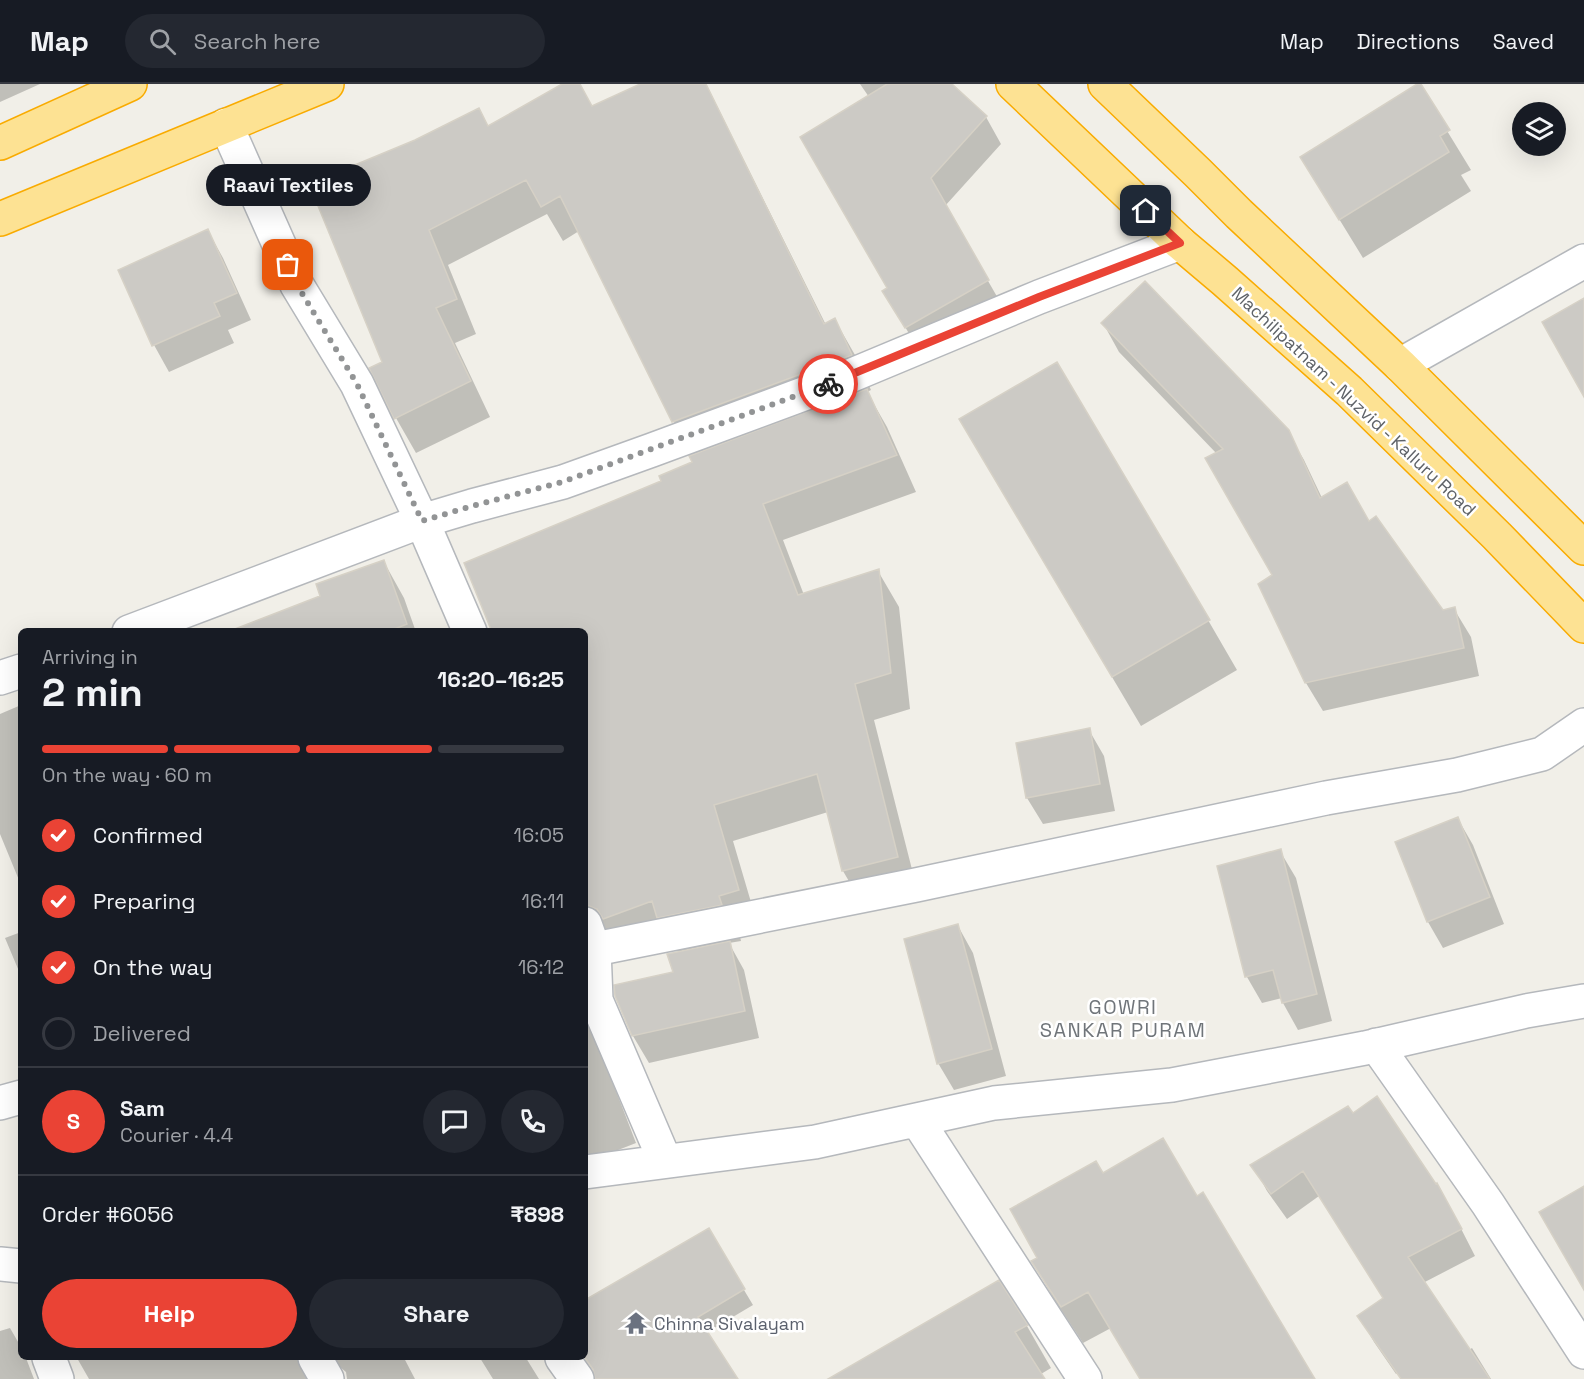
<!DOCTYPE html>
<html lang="en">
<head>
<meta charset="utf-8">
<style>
	body { margin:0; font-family:"Space Grotesk",sans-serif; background:#242831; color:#f1f3f6; height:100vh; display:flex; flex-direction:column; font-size:22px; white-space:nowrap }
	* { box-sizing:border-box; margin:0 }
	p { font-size:20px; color:#9ea1a6 }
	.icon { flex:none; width:33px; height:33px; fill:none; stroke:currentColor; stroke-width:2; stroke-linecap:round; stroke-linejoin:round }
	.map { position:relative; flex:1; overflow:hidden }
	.side { position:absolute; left:18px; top:544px; width:570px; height:732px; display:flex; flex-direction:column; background:#171b24; border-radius:9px; box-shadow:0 6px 24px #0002 }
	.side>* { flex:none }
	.tools { position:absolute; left:1512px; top:18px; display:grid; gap:12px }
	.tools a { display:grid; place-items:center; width:54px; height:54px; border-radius:50%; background:#171b24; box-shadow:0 6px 24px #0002; font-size:30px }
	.pin { position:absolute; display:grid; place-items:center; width:51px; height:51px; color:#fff; margin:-26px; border-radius:12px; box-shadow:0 3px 9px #0006 }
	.courier { position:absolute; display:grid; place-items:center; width:60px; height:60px; margin:-30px; border:4px solid #ea4335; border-radius:50%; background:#fff; color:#222; box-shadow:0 2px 8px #0007 }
	.bubble { position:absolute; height:42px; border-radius:21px; background:#171b24; box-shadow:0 6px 24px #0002; font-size:20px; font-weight:700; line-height:42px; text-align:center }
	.summary em { font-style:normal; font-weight:700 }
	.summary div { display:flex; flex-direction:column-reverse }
	.summary { display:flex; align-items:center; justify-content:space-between; height:102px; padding:0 24px }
	h1 { font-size:39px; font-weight:700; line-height:45px }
	.bar { display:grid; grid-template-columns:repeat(4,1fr); gap:9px 6px; align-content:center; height:72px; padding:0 24px }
	.bar i { height:8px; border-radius:4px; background:#363941 }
	.bar .selected { background:#ea4335 }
	.bar p { grid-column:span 4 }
	.line { display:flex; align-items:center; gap:15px; padding:0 24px; border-top:2px solid #363941 }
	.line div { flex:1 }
	.round { display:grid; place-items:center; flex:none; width:63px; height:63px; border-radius:32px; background:#242831 }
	ol { padding:0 24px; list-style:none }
	li { display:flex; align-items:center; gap:18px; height:66px }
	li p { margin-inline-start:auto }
	li .icon { padding:6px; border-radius:50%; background:#ea4335; color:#fff; stroke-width:4 }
	li:last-child { color:#9ea1a6 }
	li i { width:33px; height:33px; border:3px solid #363941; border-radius:50% }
	.button { display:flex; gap:12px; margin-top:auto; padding:12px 24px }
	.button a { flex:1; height:69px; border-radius:36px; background:#ea4335; color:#fff; font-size:24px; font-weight:700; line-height:69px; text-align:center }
	.button a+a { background:#242831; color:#f1f3f6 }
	header { display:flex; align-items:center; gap:36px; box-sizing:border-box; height:84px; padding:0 30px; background:#171b24; border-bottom:2px solid #363941 }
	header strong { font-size:28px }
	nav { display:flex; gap:33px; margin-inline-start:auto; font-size:21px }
	.search { width:420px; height:54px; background:#242831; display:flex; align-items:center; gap:15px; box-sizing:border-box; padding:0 21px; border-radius:33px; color:#9ea1a6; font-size:22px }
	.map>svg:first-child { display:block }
	.shadow { fill:#0003 }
	.building { fill:#cccac5; stroke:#d6d1c6; stroke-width:1.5 }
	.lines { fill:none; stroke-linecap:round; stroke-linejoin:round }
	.minor-casing { stroke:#b5b8bc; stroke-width:36 }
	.highway-casing { stroke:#f9ab00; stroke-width:36 }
	.minor { stroke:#fff; stroke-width:33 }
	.highway { stroke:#fde293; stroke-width:33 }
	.done { stroke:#929495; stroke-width:6; stroke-dasharray:0 10.8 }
	.route { stroke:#ea4335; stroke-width:8 }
	.labels { text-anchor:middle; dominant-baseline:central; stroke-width:5; stroke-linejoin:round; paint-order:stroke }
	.street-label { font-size:18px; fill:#5f6368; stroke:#fff }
	.worship-label { font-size:18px; fill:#5b616d; stroke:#fff; text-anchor:start }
	.neighbourhood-label { font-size:20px; letter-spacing:1.5px; fill:#70757a; stroke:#fff }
</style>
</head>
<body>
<header>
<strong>Map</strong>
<div class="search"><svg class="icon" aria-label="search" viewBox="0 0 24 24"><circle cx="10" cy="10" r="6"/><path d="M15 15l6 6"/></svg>Search here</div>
<nav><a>Map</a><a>Directions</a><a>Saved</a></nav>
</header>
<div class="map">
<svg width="1584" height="1295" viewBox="0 0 1584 1295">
	<rect width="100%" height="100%" fill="#f1efe8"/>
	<path class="shadow" d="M0,0h40l-40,18z
		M565,0h13l14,24 52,-24h62l120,241 9,-5 20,35 16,35 -4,2 20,35 29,65 -133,48 21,55 74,-24 21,36 11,102 -36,11 44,173 -54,14 -21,-36 -15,-59 -95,29 25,85 -19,6 2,9 -12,2 15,27 15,68 -110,25 -16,-27 42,-63 4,-20 -9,-15 -85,31v-337l78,-150 31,-19v-7l-20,-34 -95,-191 -16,10 -16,-27 -99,51 28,69 -21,9 35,74 -74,36 -20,-35 -12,-56 -73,-177 177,-58z
		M860,0h88l38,33 15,27 -56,62 58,101 -82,47 -37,-63 5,-2 -20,-192z
		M1419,1l52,85 -10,5 10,16 -108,67 -38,-62z
		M208,147l15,27 28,62 -23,10 6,13 -65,29 -15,-27 -34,-74z
		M1103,239l184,108 17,29 18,38 120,113 12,-2 17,28 8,39 -156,35 -17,-28 -32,-108 -57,-121 -98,-102z
		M989,385l219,151 29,50 -96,56z
		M384,478l20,36 12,34h-184l90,-35z
		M21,621v180l-21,-51v-120z
		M1089,646l15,26 11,55 -72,13 -16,-26z
		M1458,735l15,26 31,79 -61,24 -15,-26 -31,-79z
		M1280,767l16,27 36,143 -34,9 -15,-27 -1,-5 -20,5 -15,-26 -28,-110z
		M958,842l15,27 33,123 -52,14 -16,-27z
		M21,848v44l-16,-38z
		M585,926l51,133 -51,20z
		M1347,1024l105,103 23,45 -52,27 46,67 3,-2 19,31h-85l-5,-8 -5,3 -22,-32 -15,-26 25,-17 -65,-103 -32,23 -20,-28 -14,-26z
		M1196,1114l118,181h-173l-30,-51 -28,15 -29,-44 -21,-37z
		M708,1146l45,75 -47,28 30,46h-124l-27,-40v-37z
		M998,1198l29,44 24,42 -10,6 3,5h-193z
		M10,1244l11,19v11h5l8,21h-34v-48z
		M77,1274h327l11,21h-68l-1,-7 -6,-5 -10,-2 -18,14h-223z
		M480,1274h46l13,21h-46z"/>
	<path class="building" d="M562,0h18l12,22 48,-22h66l118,240 11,-6 17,37 -180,67 -112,-226 -19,11 -15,-27 -97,50 28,69 -21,9 35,73 -77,38 -25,-51 13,-6 -73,-178 106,-44 64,-32 9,18z
		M887,0h65l35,32 -56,62 58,102 -84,48 -23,-37 5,-3 -87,-151z
		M1417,0h4l29,46 -10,6 9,16 -110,68 -39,-63z
		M208,145l29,64 -23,10 6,13 -68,30 -34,-76z
		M1145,197l144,149 31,68 27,-16 22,39 7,-5 67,94 12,-3 9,41 -159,35 -47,-99 14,-9 -67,-117 18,-9 -122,-126z
		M1584,214v99l-42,-75z
		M1057,278l153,258 -98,57 -153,-258z
		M867,305l30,66 -134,49 35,91 81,-26 12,104 -36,11 43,173 -56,14 -25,-97 -103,31 25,85 -20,6 3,9 -65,13 -5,-17 -49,18 -6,-10 -8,-3h-4v-274h-93l-28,-69 197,-82 -2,-5 33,-14 -3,-6z
		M384,476l23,64 -20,8h-151l-1,-3 85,-33 -4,-12z
		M1090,644l10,56 -74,14 -10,-55z
		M1458,733l32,80 -63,25 -32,-80z
		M1281,765l36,145 -35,9 -9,-33 -28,7 -28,-111z
		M958,840l34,125 -55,15 -33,-125z
		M730,857l15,70 -113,25 -17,-40 -1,-11 59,-13 -6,-18z
		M1377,1012l59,88 1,-1 25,46 -54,28 82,122h-89l-44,-63 26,-18 -80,-127 -32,23 -21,-29 98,-59 5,7z
		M1163,1054l34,58 6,-4 112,187h-175l-52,-87 -27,15 -30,-46 6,-3 -27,-49 86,-48 7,12z
		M1584,1102v104l-45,-78z
		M709,1144l36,61 -47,28 40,62h-143l-2,-10 -8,-11v-58z
		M999,1196l29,45 -13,7 30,47h-217z"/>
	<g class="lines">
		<g class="minor-casing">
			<path id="minor" d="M226,41l71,160 60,99 65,137 48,111
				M1400,281l184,-104
				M129,548l293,-111 50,-15 91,-24 89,-32 181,-67 206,-86 141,-54
				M0,594l21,-7
				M585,840l9,25 2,51 69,161
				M585,867l331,-66 410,-87 131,-23 85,-21 42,-29
				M1376,961l112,159 96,148
				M0,1019l21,-6
				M917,1036l168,259
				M585,1088l230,-30 179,-39 178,-18 193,-37 161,-37 58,-10
				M0,1180l21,2
				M49,1274l8,21
				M315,1274l12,21
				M562,1274l15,21"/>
		</g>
		<g class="highway-casing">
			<path id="highway" d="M1013,0l167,159 45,38 124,110 148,145 87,90
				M1105,0l93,89 41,41 161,151 184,183
				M0,59l130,-59
				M0,135l327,-135"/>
		</g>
		<use href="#minor" class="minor"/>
		<use href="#highway" class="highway"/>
	</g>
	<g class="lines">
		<path class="done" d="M288,181l9,20 60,99 65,137 50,-15 90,-24 266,-98"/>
		<path class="route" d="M828,300l211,-87 141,-54 -34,-32"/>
	</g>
	<defs>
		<g id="temple-bare" transform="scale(1.8)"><path d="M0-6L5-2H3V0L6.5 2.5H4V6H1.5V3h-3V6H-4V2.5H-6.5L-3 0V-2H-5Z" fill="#6b7280" stroke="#fff" stroke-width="2.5" paint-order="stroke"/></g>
	</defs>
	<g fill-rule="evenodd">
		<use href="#temple-bare" x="636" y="1239"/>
	</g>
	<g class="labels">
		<g class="street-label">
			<text transform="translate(1354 317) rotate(43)">Machilipatnam - Nuzvid - Kalluru Road</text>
		</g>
		<g class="worship-label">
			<text x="654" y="1239">Chinna Sivalayam</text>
		</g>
		<g class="neighbourhood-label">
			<text x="1123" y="923">GOWRI<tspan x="1123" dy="23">SANKAR PURAM</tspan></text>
		</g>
	</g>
</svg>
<div class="tools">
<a><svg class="icon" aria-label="layers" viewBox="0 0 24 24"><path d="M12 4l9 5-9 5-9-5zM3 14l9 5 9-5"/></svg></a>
</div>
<div class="pin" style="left:288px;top:181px;background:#ea580c"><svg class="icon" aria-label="bag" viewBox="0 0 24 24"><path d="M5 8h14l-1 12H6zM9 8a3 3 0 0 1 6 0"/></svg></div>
<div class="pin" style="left:1146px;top:127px;background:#1f2937"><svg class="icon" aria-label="home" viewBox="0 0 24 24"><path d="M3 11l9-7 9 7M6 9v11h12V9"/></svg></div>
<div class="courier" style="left:828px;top:300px"><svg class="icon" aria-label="bike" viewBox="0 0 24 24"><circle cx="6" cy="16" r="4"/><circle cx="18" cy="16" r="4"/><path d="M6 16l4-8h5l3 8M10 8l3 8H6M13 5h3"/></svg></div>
<div class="bubble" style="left:206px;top:80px;width:165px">Raavi Textiles</div>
<section class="side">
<div class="summary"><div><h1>2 min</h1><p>Arriving in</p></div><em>16:20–16:25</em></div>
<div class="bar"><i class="selected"></i><i class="selected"></i><i class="selected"></i><i></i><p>On the way · 60 m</p></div>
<ol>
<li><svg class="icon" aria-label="check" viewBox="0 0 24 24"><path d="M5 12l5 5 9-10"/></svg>Confirmed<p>16:05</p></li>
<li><svg class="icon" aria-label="check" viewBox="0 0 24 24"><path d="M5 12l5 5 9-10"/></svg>Preparing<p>16:11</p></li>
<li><svg class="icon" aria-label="check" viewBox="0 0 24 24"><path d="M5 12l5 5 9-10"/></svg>On the way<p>16:12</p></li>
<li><i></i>Delivered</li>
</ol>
<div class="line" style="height:108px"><b class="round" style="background:#ea4335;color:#fff">S</b><div><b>Sam</b><p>Courier · 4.4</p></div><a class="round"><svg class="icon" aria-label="chat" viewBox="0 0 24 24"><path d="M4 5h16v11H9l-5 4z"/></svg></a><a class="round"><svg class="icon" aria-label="phone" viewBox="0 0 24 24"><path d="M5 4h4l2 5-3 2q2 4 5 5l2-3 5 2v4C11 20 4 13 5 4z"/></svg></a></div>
<div class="line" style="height:78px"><div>Order #6056</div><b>₹898</b></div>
<div class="button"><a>Help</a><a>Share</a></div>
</section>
</div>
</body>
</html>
